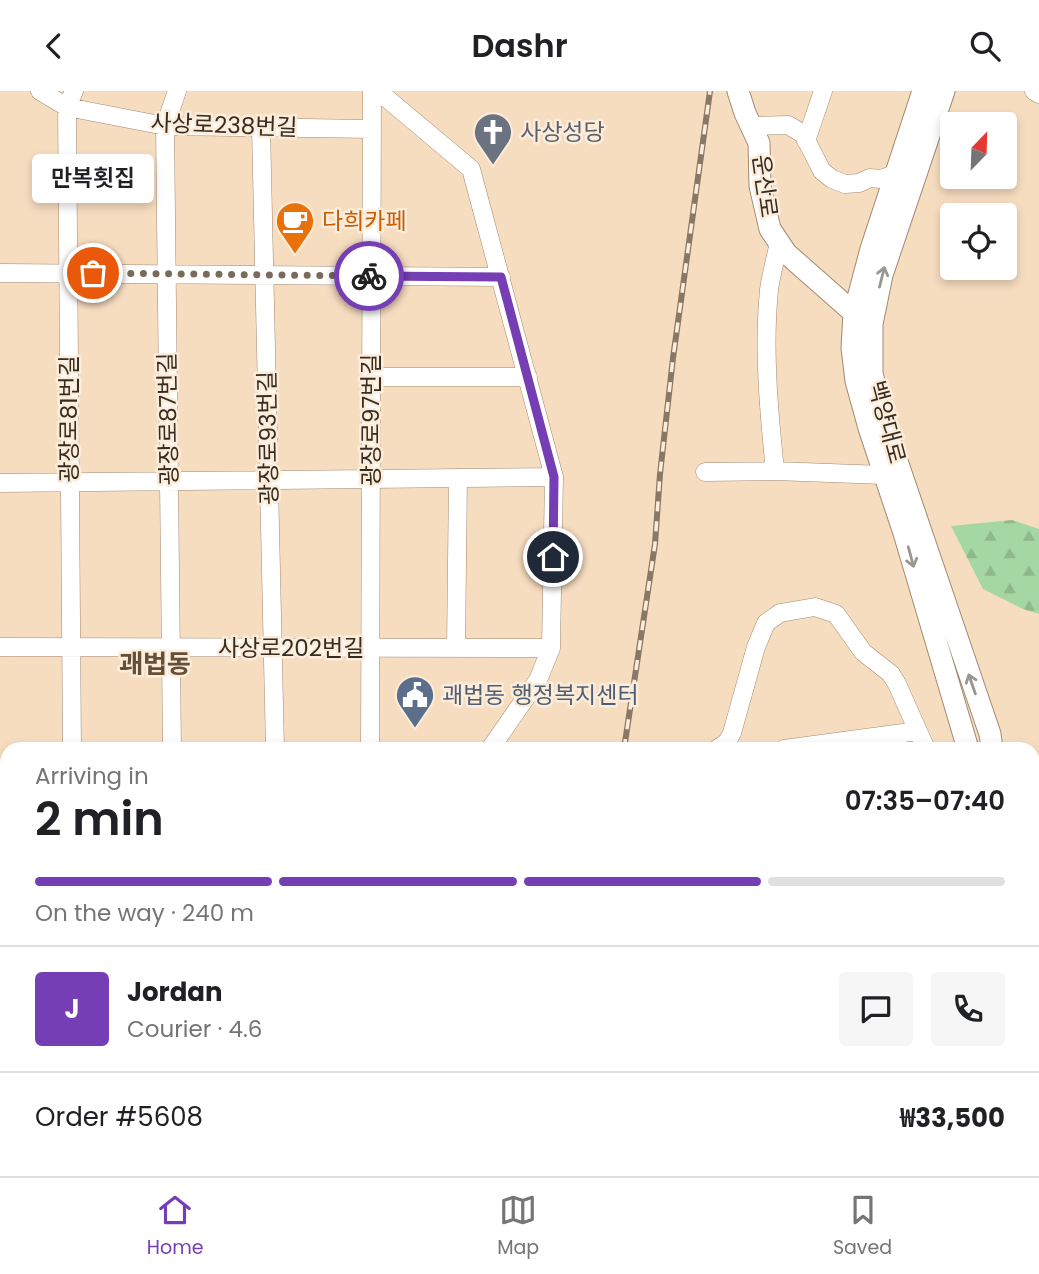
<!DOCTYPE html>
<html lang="en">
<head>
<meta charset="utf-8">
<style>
	body { margin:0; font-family:Poppins,"Noto Sans KR",sans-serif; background:#f6f6f6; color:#202124; height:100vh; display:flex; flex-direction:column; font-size:26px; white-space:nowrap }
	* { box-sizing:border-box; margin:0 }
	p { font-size:23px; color:#757577 }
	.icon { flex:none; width:38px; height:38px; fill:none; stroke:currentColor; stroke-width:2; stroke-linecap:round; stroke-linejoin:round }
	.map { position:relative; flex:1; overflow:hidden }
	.details { position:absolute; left:0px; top:651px; width:1040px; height:434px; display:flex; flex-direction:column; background:#fff; border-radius:21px 21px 0 0; box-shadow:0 4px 10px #0003 }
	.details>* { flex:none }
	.needle { width:46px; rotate:23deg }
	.tools { position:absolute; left:940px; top:21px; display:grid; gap:14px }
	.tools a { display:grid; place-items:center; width:77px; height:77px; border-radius:7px; background:#fff; box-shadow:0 4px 10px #0003; font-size:35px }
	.pin { position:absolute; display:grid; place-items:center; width:60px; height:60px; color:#fff; margin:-30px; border:4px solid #fff; border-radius:50%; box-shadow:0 2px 7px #0007 }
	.courier { position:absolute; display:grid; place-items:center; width:70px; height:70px; margin:-35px; border:5px solid #763eb4; border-radius:50%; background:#fff; color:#222; box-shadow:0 2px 9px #0007 }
	.bubble { position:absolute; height:49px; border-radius:7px; background:#fff; box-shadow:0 4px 10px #0003; font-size:23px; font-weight:600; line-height:49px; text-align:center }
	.head em { font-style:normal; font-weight:600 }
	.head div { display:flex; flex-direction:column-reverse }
	.head { display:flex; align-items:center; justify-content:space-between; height:119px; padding:0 35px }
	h1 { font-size:46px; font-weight:600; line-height:52px }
	.bar { display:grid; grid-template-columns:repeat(4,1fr); gap:10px 7px; align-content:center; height:84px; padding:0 35px }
	.bar i { height:9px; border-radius:5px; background:#e0e0e0 }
	.bar .on { background:#763eb4 }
	.bar p { grid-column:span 4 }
	.line { display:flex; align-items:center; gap:18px; padding:0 35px; border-top:2px solid #e0e0e0 }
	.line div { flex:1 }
	.round { display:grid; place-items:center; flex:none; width:74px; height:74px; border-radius:7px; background:#f6f6f6 }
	header { display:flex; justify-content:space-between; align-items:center; height:91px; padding:0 35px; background:#fff; font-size:32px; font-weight:600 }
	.dock { display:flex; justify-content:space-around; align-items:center; height:98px; border-top:2px solid #e0e0e0; background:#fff; font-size:19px; color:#757577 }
	.dock a { display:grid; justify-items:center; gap:4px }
	.dock .on { color:#763eb4 }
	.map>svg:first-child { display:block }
	.forest { fill:url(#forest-firs) }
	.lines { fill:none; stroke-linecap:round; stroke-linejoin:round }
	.minor-casing { stroke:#a28a6f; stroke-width:19 }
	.major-casing { stroke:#a28a6f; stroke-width:23 }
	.minor { stroke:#fff; stroke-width:18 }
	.major { stroke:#fff; stroke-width:21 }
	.tram { stroke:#887865; stroke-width:2 }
	.rail-casing { stroke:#887865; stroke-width:6 }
	.rail { stroke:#fcecda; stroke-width:3.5; stroke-dasharray:10; stroke-linecap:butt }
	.oneway { stroke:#9a9690 }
	.done { stroke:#7a6a59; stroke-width:7; stroke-dasharray:0 12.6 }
	.route { stroke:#763eb4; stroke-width:9 }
	.labels { text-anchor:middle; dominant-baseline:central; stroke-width:5; stroke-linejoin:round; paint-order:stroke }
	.street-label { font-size:23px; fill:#362c21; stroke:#fcecda }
	.worship-label { font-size:23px; fill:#5b616d; stroke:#fcecda; text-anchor:start }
	.food-label { font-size:23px; fill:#c56008; stroke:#fcecda; text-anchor:start }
	.service-label { font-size:23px; fill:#4e5e75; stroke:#fcecda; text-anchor:start }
	.quarter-label { font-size:26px; font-weight:bold; fill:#654f36; stroke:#fcecda }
</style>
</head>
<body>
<header><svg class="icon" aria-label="back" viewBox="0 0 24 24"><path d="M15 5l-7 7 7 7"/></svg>Dashr<svg class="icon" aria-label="search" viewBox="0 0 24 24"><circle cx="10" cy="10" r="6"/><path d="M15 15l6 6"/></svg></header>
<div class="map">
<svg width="1039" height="1085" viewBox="0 0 1039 1085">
	<defs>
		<pattern id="forest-firs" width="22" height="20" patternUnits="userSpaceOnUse" patternTransform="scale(1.75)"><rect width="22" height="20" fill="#a5d7a2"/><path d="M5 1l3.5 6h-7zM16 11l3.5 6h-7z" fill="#8fb98b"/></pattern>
	</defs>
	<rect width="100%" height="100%" fill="#f7ddc0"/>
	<path class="forest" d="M1012,429l27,9v85l-16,-5 -40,-20 -32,-63z
		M1039,769v316h-93l3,-7h83v-275z"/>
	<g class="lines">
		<g class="minor-casing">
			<path id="minor" d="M40,0l27,16 98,19 207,3
				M378,0l93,78 83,308 -3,171 -13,32 -48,69
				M1034,0l5,3
				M751,35l37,-1 15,9 19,37 10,8 13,5 14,-1 11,-5 11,1 14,-5
				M261,36l14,622
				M806,50l17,-50
				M0,182l501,4
				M371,286h157
				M775,380c-6,-59 -12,-121 -6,-181 2,-16 7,-32 10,-48
				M705,381l70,-1 109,4
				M0,392l554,-6
				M0,556l551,1
				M456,557l2,-170
				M72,658l-5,-642 7,-16
				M172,658l-7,-623 12,-35
				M370,658l2,-658
				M717,658l10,-7 5,-9 24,-86 10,-24 14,-10 35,-6 21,7 27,38 28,22 6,10 29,65
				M784,658l134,-18
				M250,1078l11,7
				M146,1085l32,-7
				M382,1085l1,-7
				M630,1085l2,-7"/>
		</g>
		<g class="major-casing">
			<path id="major" d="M738,0l7,22 14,30 1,43 10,43 16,24 68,60 11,6
				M923,0l-52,158 -17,64 -2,35 4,33 13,47 35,105 64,216
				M944,0l-62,184 -10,49v49l11,47 107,314 2,15
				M0,769h7
				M0,835l7,7
				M0,994l7,26
				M22,1078l2,7
				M844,1085l3,-7
				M873,1085l3,-7"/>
		</g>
		<use href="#minor" class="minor"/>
		<use href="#major" class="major"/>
		<path class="tram" d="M0,777l7,4"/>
		<g class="rail-casing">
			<path id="rail" d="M624,658l31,-205 5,-70 13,-116 37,-267
				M543,1085l1,-7
				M566,1085l1,-7
				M591,1085v-7"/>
		</g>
		<use href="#rail" class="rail"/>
	</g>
	<defs><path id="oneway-shaft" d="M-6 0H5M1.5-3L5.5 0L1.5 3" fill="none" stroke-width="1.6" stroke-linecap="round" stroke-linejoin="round" transform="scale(1.75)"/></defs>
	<g class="oneway">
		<use href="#oneway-shaft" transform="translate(882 186) rotate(-76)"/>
		<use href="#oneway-shaft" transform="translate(911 466) rotate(75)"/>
		<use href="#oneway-shaft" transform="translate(972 593) rotate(-109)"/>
	</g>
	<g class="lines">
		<path class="done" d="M93,182l276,3"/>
		<path class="route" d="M369,185l132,1 53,200 -1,80"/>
	</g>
	<defs>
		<g id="church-pin" transform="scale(2.0125)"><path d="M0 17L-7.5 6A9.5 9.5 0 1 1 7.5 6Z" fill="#6b7280" stroke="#fcecda"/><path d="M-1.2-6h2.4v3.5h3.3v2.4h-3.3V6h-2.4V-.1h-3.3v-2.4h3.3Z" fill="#fff"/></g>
		<g id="cafe-pin" transform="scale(2.0125)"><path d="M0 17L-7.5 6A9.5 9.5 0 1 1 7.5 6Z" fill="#e8710a" stroke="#fcecda"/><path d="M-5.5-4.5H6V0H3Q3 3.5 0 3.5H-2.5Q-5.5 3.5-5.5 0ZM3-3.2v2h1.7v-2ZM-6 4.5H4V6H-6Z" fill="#fff"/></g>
		<g id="civic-pin" transform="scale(2.0125)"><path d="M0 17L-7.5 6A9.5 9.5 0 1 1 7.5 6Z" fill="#5c6f8a" stroke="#fcecda"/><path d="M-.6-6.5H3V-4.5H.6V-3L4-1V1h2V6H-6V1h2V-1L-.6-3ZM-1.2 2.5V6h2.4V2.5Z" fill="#fff"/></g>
	</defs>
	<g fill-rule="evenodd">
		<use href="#church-pin" x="493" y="41"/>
		<use href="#cafe-pin" x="295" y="130"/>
		<use href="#civic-pin" x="415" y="604"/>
	</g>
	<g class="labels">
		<g class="street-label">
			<text transform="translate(224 34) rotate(2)">사상로238번길</text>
			<text transform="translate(765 95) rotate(82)">운산로</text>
			<text transform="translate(69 328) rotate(-90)">광장로81번길</text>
			<text transform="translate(168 328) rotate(-91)">광장로87번길</text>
			<text transform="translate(371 329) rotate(-90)">광장로97번길</text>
			<text transform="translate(887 331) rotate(75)">백양대로</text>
			<text transform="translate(268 347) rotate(-91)">광장로93번길</text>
			<text x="291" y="557">사상로202번길</text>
		</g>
		<g class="worship-label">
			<text x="520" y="41">사상성당</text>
		</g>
		<g class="food-label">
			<text x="322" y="130">다희카페</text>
		</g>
		<g class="service-label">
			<text x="442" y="604">괘법동 행정복지센터</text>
		</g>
		<g class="quarter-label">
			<text x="155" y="573">괘법동</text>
		</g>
	</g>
</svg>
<div class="tools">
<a><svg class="needle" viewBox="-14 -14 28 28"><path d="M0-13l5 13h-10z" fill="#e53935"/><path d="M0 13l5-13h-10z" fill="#757577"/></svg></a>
<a><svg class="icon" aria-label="locate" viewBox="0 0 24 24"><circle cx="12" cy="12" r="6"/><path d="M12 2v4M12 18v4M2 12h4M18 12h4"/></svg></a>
</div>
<div class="pin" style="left:93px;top:182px;background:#ea580c"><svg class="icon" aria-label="bag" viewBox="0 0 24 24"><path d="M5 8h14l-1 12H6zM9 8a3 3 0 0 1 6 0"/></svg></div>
<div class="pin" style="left:553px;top:466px;background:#1f2937"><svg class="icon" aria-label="home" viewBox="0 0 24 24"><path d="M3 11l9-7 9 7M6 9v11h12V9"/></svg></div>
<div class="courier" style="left:369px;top:185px"><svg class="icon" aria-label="bike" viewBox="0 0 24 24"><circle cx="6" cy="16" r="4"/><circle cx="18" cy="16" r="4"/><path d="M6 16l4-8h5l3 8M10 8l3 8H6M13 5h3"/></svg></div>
<div class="bubble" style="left:32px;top:63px;width:122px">만복횟집</div>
<section class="details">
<div class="head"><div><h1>2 min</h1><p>Arriving in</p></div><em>07:35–07:40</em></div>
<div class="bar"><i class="on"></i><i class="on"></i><i class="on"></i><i></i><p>On the way · 240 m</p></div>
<div class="line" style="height:126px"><b class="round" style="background:#763eb4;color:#fff">J</b><div><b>Jordan</b><p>Courier · 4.6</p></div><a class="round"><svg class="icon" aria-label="chat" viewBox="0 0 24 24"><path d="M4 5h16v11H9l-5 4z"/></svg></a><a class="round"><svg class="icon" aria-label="phone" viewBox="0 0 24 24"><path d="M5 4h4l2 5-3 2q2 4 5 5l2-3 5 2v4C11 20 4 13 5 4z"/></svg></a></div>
<div class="line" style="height:91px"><div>Order #5608</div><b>₩33,500</b></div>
</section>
</div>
<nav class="dock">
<a class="on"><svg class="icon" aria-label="home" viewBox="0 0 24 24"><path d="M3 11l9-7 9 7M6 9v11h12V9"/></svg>Home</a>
<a><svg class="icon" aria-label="map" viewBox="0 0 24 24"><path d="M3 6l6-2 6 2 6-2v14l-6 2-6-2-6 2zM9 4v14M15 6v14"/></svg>Map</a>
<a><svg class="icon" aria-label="saved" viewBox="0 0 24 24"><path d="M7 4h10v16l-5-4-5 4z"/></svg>Saved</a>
</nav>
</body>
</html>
